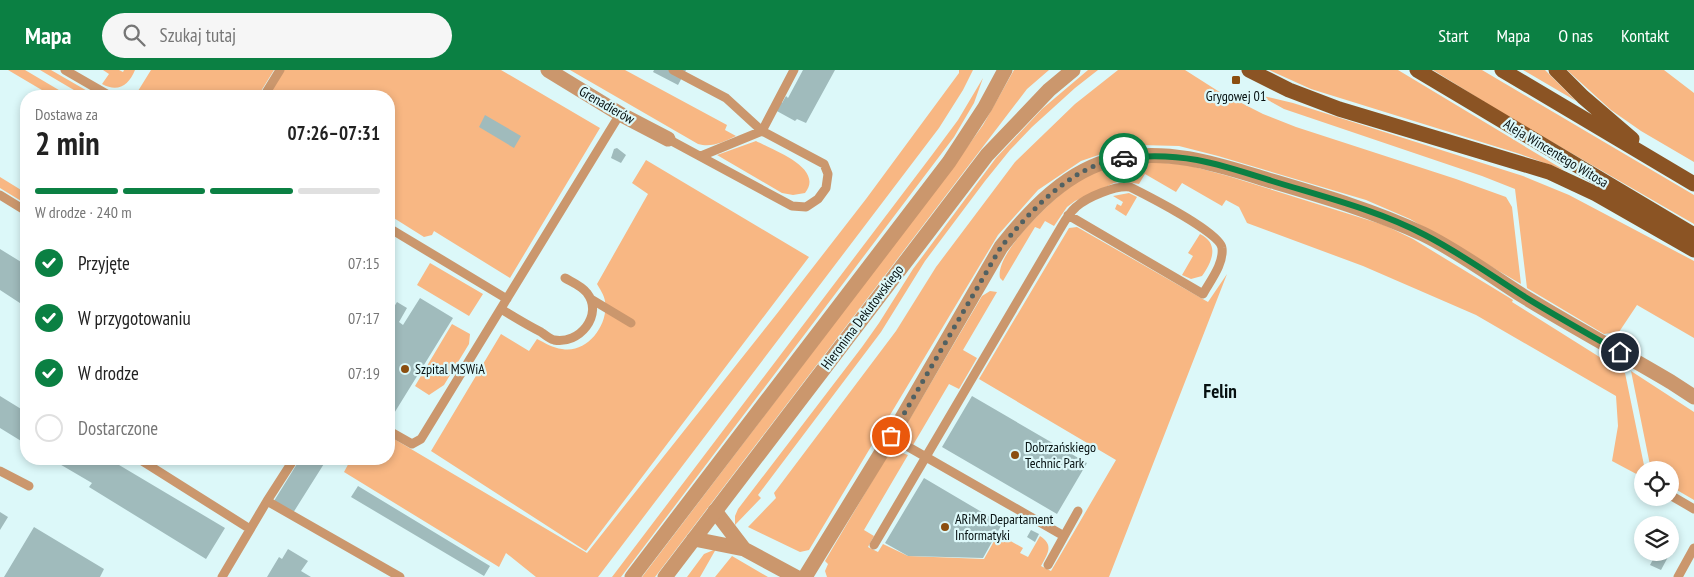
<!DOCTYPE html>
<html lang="pl">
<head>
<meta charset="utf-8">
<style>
	body { margin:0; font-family:"PT Sans Narrow",sans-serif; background:#f6f6f6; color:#222; height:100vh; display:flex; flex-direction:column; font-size:19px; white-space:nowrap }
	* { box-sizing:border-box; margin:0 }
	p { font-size:16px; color:#767676 }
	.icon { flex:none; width:28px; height:28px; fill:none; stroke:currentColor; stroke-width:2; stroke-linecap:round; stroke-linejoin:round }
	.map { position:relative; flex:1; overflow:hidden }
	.details { position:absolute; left:20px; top:20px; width:375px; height:375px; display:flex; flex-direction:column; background:#fff; border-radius:20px; box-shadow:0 2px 8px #0003 }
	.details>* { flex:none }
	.controls { position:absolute; left:1634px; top:391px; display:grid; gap:10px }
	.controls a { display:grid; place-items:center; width:45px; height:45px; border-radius:50%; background:#fff; box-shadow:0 2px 8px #0003; font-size:25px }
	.pin { position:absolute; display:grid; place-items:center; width:42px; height:42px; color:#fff; margin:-21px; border:2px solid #fff; border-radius:50%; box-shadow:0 1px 5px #0007 }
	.courier { position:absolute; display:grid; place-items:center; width:50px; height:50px; margin:-25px; border:4px solid #0b8043; border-radius:50%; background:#fff; color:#222; box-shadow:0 1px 6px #0007 }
	.headline em { font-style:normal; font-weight:600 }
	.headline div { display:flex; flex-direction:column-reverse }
	.headline { display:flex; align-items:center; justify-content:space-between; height:85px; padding:0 15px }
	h1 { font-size:32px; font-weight:600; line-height:38px }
	.bar { display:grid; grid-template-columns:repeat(4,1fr); gap:8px 5px; align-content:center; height:60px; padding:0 15px }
	.bar i { height:6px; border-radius:4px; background:#e0e0e0 }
	.bar .current { background:#0b8043 }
	.bar p { grid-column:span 4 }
	ol { padding:0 15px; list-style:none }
	li { display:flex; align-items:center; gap:15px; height:55px }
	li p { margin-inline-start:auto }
	li .icon { padding:5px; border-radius:50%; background:#0b8043; color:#fff; stroke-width:4 }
	li:last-child { color:#767676 }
	li i { width:28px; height:28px; border:2px solid #e0e0e0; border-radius:50% }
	header { display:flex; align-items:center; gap:30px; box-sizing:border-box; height:70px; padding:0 25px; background:#0b8043; color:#fff }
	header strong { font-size:24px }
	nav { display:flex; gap:28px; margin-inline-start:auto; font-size:18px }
	.search { width:350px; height:45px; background:#f6f6f6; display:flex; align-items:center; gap:12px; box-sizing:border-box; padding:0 18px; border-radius:28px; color:#767676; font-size:19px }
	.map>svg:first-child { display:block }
	.green { fill:#f8b783 }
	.building { fill:#a0bbbc }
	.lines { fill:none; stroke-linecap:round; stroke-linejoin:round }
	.service { stroke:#cb976d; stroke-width:9 }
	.minor { stroke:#cb976d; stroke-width:15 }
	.tertiary { stroke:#cb976d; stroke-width:15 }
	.primary { stroke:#8b5424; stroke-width:15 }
	.done { stroke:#516162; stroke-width:5; stroke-dasharray:0 9 }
	.route { stroke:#0b8043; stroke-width:6 }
	.poi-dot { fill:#8b4e0f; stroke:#dcf8f9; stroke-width:2 }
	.labels { text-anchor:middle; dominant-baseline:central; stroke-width:4.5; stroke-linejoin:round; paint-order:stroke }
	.poi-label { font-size:14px; fill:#061010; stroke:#dcf8f9; text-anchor:start }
	.street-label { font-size:14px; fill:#061010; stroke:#dcf8f9 }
	.district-label { font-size:19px; font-weight:bold; fill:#061010; stroke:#dcf8f9 }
</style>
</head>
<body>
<header>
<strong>Mapa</strong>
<div class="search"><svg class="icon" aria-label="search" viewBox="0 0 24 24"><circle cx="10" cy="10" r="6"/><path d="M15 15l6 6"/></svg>Szukaj tutaj</div>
<nav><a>Start</a><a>Mapa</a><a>O nas</a><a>Kontakt</a></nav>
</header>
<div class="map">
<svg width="1694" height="507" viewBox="0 0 1694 507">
	<rect width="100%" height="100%" fill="#dcf8f9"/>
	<path class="green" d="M8,0h17l44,26h-17z
		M40,0h11l45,26h-12z
		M103,0h16l4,2 1,-2h11c-6,15 -17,23 -33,14l7,-10z
		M151,0h123l-16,26h-121l1,-5z
		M284,0h217l99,58 -90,150 -76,-47 -2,4 -8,2 -35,-22v-119h-122z
		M570,0h55l102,55 -2,5 11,6c-13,6 -24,12 -38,8z
		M959,0h14l-10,20 -24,38 -341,449h-62l-30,-24 -7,14 -155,-95 7,-13h38v-23l198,117 192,-242 87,-112 93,-126z
		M1014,0h35l-22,19 -372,488h-13l313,-413 28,-39z
		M1088,0h10l-23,18 -43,39 -22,23 -25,31 -60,80 -44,71 -123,163 3,3 -26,27v-9l3,-7 124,-162 17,-24 34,-54 83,-111 46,-49z
		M1118,0h67l33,21 45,23 33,13 160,52 50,18 6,10 9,77 -111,-65 -44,-19 -148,-44 -39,-10 -40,-1 -26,5 -32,11 -43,29 -40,45 -189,315 -9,2 -52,-25 28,-29 -2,-5 122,-162 40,-64 79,-105 60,-58z
		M1269,0h129l166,100 -44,-16 -209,-65z
		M1433,0h49l212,125v29l-192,-111z
		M1523,0h22l31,31z
		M1567,0h97l30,23v69l-53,-31 -30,-21z
		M983,8l-9,25 -20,34 -333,440h-9l320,-422 26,-35z
		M1259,25l34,8 230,73 46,19 125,66v77l-57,-33 -18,27 -15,2 -77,-46 -12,-99 -33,-13 -198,-67z
		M756,71c17,9 69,27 49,52l-12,2 -11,-2 -65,-38z
		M646,90l163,97 -223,294 -155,-100 70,-117 28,17 8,-12c8,4 16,9 25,10 25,5 47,-24 43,-48 -1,-6 -5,-12 -8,-17l51,-90 -16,-11z
		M1154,92l33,3 41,11 156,49 29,14 100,61 -1,2 113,71 20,97h-3v7l-30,-16 6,-35 -2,-30 -140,-81 -113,-49 -116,-43 -8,-16 -13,-7 -4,6 -40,-23 -6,9 -31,-18 -6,10 -17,-3 -8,2 -39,18 -8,6 -13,19 -9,-5 -5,8 -5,-2 -32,54 -3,-3c-6,-26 61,-88 83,-100 21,-12 48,-15 71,-16z
		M0,107l26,16v11l-26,-16z
		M1129,123l8,4 -11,19 -11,-7 2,-5 4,2 2,-4 -10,-6z
		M1077,157l131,75 19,-28 -118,303h-282l-2,-6 3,-7 -3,-3 62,-105 10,-5 11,4 -44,75 10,6 -6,11 10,5 5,-8 25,12 76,3 14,-25 25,14 -3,5 8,4 12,-21c14,9 8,17 1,30l10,5 65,-111 -137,-81 90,-151z
		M1200,164c20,10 12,28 2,42l-11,3 -9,-4 11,-19 -5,-3z
		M430,193l53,31 -14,22 -52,-31z
		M990,221l7,1 -34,58 14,8 -18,31 -10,-5 -36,61c-7,-5 -10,-8 -8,-18l77,-131z
		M452,254l18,10 -1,10 -25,41 -15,10 -14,-9z
		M1631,301l63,41v88l-24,-14v-16h-19z
		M716,479l-16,28h-13l17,-23z
		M732,486l36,21h-53z"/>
	<path class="building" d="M654,0h32l-8,15 -25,-13z
		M803,0h32l-29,53 -9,-4 -2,2 -20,-11 4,-9 3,2 4,-7 2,2z
		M485,45l36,21 -7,12 -35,-21z
		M617,78l9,7 -5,8 -10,-5 3,-9z
		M0,179l26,16v42l-26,-17z
		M420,228l33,20 -60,97 -4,-3v-97l8,-13 10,6 -8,14 4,3z
		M0,326l26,16v32l-26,-16z
		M972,326l115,67 -30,51 -115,-67z
		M51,389h58l116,69 -19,31 -117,-72 3,-4z
		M300,389h27l-34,54 -19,-12z
		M924,408l78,46 -19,34 -75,-2 -23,-13z
		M358,416l132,80 -6,10 -133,-79z
		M0,442l8,5 -8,13z
		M34,457l70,42 -4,8h-96z
		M1031,460l8,4 -4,8 -8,-5z
		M288,479l20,12 -7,10 10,6h-44l12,-20 3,2z
		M1657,482l11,5 -7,13 -11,-5z"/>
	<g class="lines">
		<path class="service" d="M65,0l45,26
			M673,0l53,28 36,33 -61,25
			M264,26l16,-26
			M668,69l124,67 14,1 12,-8 8,-11 2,-14 -4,-10 -62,-33 32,-61
			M0,125l26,16
			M389,158l118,71
			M591,229l40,24
			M501,239c13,8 26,16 40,23 4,3 9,7 13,8 25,5 50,-25 33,-47 -5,-7 -15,-11 -22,-15
			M389,361l23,13 9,-5 199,-325
			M891,367l173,99
			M139,389l111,70
			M0,401l29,15
			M1670,425l24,14
			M267,431l133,76
			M874,475l186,-316c4,-7 9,-16 16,-22 11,-10 40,-22 54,-20 16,8 91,46 92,61 2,16 -12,33 -19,46l-135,-79
			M1048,495l30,-54
			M222,507l45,-76 27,-42
			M1678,507l16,-29"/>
		<path class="minor" d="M548,0l72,44 48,25
			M715,441l29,38
			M694,469l50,10 52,28
			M805,507l86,-140 110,-190c29,-37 67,-78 115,-88 52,-11 100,5 149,20 54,16 107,31 158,55 35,17 67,41 100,62 49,30 99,57 148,86l23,15"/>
		<path class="tertiary" d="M632,507l317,-415 36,-55 20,-37
			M665,507l322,-422 62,-65 24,-20"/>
		<path class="primary" d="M1249,0l40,20 50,19 210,63 47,22 98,56
			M1417,0l277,165
			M1502,0l192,114
			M1556,0l27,27 49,42"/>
	</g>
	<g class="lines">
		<path class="done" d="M891,366l110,-189c31,-38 72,-83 123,-89"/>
		<path class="route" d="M1124,88c58,-7 95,6 148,23 52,16 105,29 153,54 35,18 67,41 100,62 31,19 63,37 95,55"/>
	</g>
	<g class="poi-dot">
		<rect x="1231" y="5" width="10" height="10" rx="2.5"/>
		<circle cx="405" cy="299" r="5"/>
		<circle cx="1015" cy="385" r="5"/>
		<circle cx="945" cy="457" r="5"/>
	</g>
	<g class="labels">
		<g class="poi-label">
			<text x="1236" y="26" text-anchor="middle">Grygowej 01</text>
			<text x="415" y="299">Szpital MSWiA</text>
			<text x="1025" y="377">Dobrzańskiego<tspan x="1025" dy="16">Technic Park</tspan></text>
			<text x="955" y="449">ARiMR Departament<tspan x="955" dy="16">Informatyki</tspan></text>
		</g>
		<g class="street-label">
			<text transform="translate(607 35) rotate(30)">Grenadierów</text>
			<text transform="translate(1556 83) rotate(31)">Aleja Wincentego Witosa</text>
			<text transform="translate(862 247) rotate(-53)">Hieronima Dekutowskiego</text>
		</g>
		<g class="district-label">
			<text x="1220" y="321">Felin</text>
		</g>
	</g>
</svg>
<div class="controls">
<a><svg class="icon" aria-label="locate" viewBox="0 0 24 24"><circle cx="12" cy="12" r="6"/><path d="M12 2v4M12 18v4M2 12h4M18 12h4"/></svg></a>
<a><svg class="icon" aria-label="layers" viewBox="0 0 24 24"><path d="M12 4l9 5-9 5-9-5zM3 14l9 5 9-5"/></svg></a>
</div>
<div class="pin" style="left:891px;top:366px;background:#ea580c"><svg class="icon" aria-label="bag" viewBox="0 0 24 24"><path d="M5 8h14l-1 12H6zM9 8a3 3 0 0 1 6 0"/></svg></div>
<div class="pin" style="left:1620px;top:282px;background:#1f2937"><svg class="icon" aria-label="home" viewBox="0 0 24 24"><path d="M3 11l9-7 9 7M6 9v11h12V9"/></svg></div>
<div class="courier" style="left:1124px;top:88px"><svg class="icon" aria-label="car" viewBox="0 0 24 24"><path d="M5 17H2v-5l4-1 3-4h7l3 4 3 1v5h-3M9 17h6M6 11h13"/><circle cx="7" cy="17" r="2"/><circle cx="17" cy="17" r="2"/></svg></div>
<section class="details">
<div class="headline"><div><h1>2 min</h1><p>Dostawa za</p></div><em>07:26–07:31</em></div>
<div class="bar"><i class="current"></i><i class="current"></i><i class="current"></i><i></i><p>W drodze · 240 m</p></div>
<ol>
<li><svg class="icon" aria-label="check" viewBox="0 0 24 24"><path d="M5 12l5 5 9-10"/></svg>Przyjęte<p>07:15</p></li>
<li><svg class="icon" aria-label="check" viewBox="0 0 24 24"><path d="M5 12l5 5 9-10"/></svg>W przygotowaniu<p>07:17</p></li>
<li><svg class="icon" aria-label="check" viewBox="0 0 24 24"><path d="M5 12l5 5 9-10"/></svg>W drodze<p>07:19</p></li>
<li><i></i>Dostarczone</li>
</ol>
</section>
</div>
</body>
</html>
